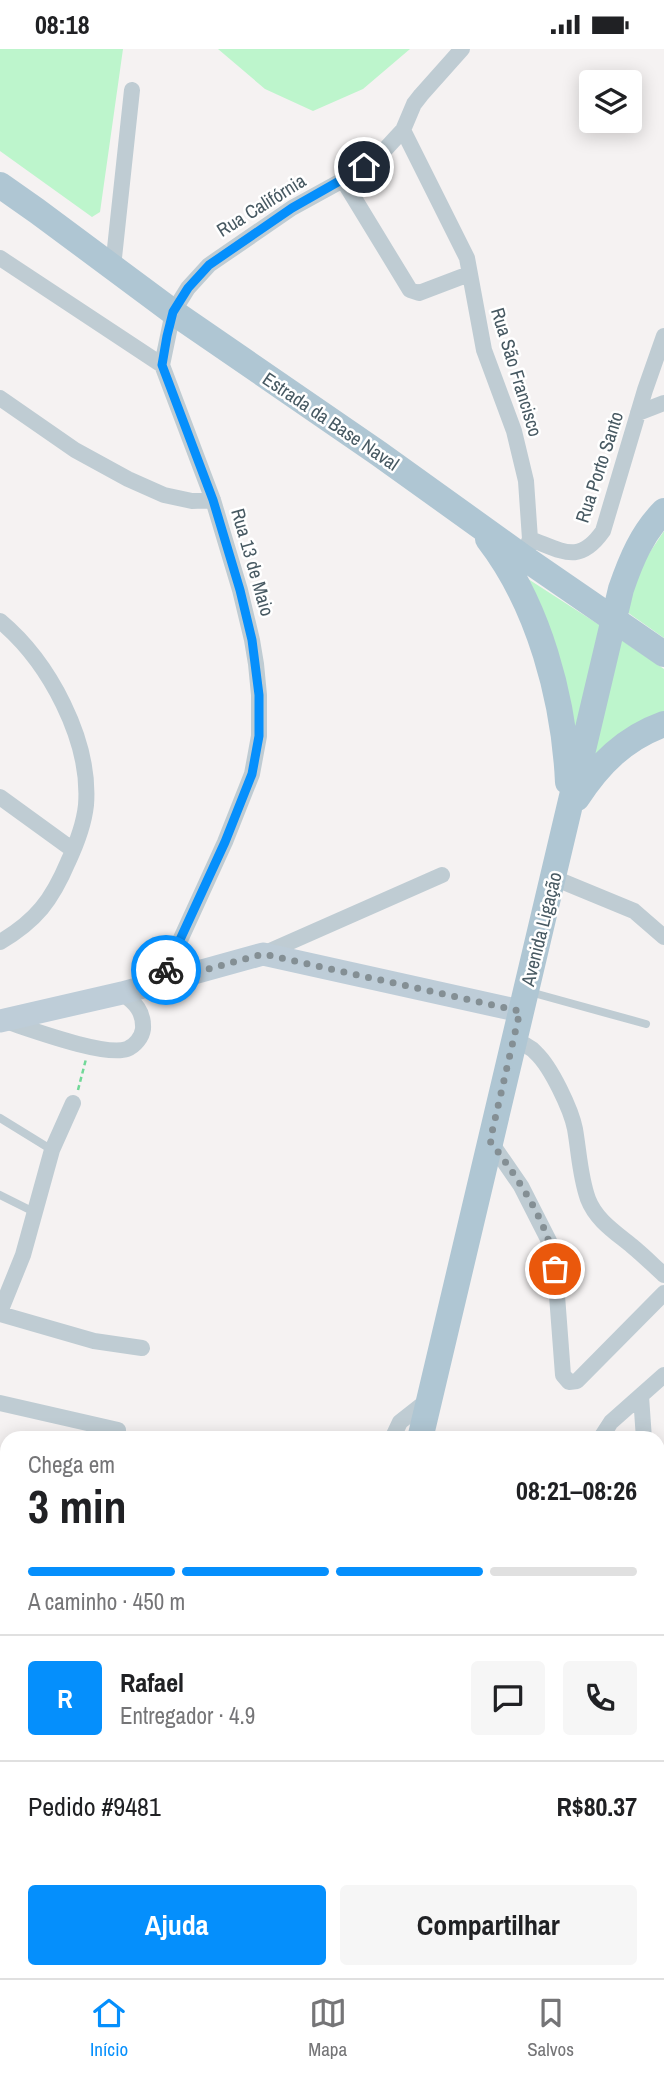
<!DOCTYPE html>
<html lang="pt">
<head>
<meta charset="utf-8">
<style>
	body { margin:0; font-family:"Archivo Narrow",sans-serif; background:#f6f6f6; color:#202124; height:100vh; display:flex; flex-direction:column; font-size:26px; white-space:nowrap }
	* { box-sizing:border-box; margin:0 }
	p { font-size:23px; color:#757577 }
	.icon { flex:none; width:38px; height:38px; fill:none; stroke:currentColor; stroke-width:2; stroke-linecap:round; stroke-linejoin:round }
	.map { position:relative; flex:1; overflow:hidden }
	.sheet { position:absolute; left:0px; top:1382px; width:665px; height:548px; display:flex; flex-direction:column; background:#fff; border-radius:21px 21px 0 0; box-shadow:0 4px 18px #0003 }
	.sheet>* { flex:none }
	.tools { position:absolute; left:579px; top:21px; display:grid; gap:14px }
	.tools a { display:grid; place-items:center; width:63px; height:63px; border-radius:7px; background:#fff; box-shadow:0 4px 18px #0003; font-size:35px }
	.pin { position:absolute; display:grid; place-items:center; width:60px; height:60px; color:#fff; margin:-30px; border:4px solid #fff; border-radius:50%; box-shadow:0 2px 7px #0007 }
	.courier { position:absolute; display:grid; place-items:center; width:70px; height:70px; margin:-35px; border:5px solid #058ffc; border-radius:50%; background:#fff; color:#222; box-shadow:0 2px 9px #0007 }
	.summary em { font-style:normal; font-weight:700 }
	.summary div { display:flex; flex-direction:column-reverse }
	.summary { display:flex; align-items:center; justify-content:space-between; height:119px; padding:0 28px }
	h1 { font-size:46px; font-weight:700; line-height:52px }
	.bar { display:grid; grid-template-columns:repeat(4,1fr); gap:10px 7px; align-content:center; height:84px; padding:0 28px }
	.bar i { height:9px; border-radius:5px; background:#e0e0e0 }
	.bar .on { background:#058ffc }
	.bar p { grid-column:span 4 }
	.line { display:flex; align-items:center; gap:18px; padding:0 28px; border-top:2px solid #e0e0e0 }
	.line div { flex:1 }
	.round { display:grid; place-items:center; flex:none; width:74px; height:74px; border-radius:7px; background:#f6f6f6 }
	.cta { display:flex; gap:14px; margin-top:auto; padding:14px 28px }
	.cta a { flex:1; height:80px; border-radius:7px; background:#058ffc; color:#fff; font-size:28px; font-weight:700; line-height:80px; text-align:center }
	.cta a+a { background:#f6f6f6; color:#202124 }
	.status { display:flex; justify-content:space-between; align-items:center; height:49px; padding:0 35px; background:#fff; direction:ltr }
	.status svg { height:19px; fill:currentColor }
	.dock { display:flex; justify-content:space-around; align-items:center; height:98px; border-top:2px solid #e0e0e0; background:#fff; font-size:19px; color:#757577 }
	.dock a { display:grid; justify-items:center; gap:4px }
	.dock .on { color:#058ffc }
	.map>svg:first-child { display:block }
	.green { fill:#bdf5cc }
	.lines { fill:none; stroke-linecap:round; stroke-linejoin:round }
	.path { stroke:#71d898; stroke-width:2.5; stroke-dasharray:5 3.5; stroke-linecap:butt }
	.lane { stroke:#bfccd3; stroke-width:8 }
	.street { stroke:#bfccd3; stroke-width:16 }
	.secondary { stroke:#becdd8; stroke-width:23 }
	.primary { stroke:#afc6d3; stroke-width:26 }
	.done { stroke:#848f94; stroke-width:7; stroke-dasharray:0 12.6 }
	.route { stroke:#058ffc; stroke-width:9 }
	.labels { text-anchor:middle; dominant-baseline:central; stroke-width:5; stroke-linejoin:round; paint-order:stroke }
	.street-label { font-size:19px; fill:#475962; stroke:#fff }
</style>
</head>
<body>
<div class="status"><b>08:18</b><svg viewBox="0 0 49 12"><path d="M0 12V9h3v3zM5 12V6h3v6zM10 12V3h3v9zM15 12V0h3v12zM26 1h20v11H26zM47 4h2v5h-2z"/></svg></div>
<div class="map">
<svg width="664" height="1929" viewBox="0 0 664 1929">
	<rect width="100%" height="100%" fill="#f5f2f2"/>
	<path class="green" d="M0,0h123l-23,163 -8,5 -92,-66z
		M218,0h192l-47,40 -50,22 -48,-22z
		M664,482v107l-37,-26 13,-45z
		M525,528l76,49 -29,115z
		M620,590l44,30v47l-71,45z
		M99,1923h90l-1,6h-91z"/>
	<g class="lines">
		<path class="path" d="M78,1041l8,-31"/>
		<path class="lane" d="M530,943l116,32
			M0,1069l52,32
			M0,1146l36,18
			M658,1745l6,-4
			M658,1827l6,11
			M658,1847l6,-3"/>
		<path class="street" d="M403,81l64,128 17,92 30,81 12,50 4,58 -7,18
			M343,131l67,110 9,3 50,-19
			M0,209l162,107
			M113,218l19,-177
			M0,349l75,52 53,29 36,16 28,6 21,-1
			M638,364l26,-10
			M530,490c33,12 49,26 73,-8l42,-141 19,-54
			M0,572c49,41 91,119 86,184 -2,19 -10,40 -18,57 -16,38 -32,59 -68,80
			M0,748l73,53
			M554,829l80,33 30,26
			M263,905l179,-79
			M161,933l64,-140 27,-68 7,-38v-41l-3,-31 -4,-24 -12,-50 -27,-90 -51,-135 11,-53 15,-24 21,-23 83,-57 51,-28 37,-25 23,-25 11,-26 7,-9 41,-46
			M5,972c25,8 100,36 122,28 8,-3 15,-12 16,-20 1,-18 -8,-26 -21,-36
			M513,991c8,3 17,6 23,13 15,14 35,56 39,76 4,23 5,48 13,70 8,21 27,33 44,47 11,9 21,19 32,29
			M490,1092l31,45 28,55 6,28 8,106 6,7 8,-1 87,-88
			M0,1263l23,-57 29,-105 21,-47
			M0,1265l94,27 48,7
			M641,1347l3,43
			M0,1354l118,27
			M392,1390l8,-17 28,-22
			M600,1390l11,-17 53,-47
			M0,1435l7,2
			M0,1488l7,1
			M658,1523l6,-1
			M3,1793l4,7
			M0,1885l7,-4
			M512,1924l133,2"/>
		<path class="secondary" d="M0,972l122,-28 141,-39 257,57
			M658,1637l6,9"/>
		<path class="primary" d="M0,136l37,26 136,101 205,141 145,104 141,97
			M488,490c51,66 76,160 80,243
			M577,749c22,-34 48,-60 87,-74
			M420,1390l201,-850c10,-29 21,-56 43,-78
			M306,1929l1,-6"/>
	</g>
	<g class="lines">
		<path class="done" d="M166,921l-5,12 102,-28 257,57 -30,130c27,36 60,83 65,128"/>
		<path class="route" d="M166,921l59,-128 27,-68 7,-38v-41l-7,-55 -12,-50 -27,-90 -51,-135 5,-29 6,-24 15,-24 21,-23 83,-57 72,-41"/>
	</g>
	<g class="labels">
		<g class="street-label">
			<text transform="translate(261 156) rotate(-32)">Rua Califórnia</text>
			<text transform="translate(517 323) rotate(73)">Rua São Francisco</text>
			<text transform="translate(331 372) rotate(34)">Estrada da Base Naval</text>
			<text transform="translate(599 418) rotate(-72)">Rua Porto Santo</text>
			<text transform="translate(253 513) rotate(74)">Rua 13 de Maio</text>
			<text transform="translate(541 880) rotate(-76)">Avenida Ligação</text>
		</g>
	</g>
</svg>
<div class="tools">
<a><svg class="icon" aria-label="layers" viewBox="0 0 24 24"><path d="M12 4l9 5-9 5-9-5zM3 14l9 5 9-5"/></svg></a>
</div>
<div class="pin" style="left:555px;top:1220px;background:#ea580c"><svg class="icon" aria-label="bag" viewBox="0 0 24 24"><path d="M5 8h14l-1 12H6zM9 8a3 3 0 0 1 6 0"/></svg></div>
<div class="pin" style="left:364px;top:118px;background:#1f2937"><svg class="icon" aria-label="home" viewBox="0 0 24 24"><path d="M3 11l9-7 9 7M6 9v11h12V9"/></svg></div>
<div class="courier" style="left:166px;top:921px"><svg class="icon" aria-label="bike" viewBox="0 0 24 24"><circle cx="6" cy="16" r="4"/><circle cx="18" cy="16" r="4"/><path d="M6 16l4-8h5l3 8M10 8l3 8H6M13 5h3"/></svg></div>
<section class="sheet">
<div class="summary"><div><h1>3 min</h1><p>Chega em</p></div><em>08:21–08:26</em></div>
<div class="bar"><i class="on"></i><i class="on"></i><i class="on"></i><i></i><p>A caminho · 450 m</p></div>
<div class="line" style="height:126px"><b class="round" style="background:#058ffc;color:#fff">R</b><div><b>Rafael</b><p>Entregador · 4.9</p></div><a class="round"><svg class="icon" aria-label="chat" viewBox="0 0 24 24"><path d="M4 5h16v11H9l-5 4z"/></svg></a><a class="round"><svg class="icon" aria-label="phone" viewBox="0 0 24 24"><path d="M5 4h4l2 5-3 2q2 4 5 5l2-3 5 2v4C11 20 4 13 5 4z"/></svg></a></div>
<div class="line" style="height:91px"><div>Pedido #9481</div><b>R$80.37</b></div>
<div class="cta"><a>Ajuda</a><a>Compartilhar</a></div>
</section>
</div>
<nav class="dock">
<a class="on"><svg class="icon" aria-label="home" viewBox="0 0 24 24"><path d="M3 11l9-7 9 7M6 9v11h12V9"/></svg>Início</a>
<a><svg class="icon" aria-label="map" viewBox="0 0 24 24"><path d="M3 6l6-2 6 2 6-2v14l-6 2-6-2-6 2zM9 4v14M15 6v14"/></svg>Mapa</a>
<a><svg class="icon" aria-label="saved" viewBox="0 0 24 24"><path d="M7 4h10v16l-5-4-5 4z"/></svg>Salvos</a>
</nav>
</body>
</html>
